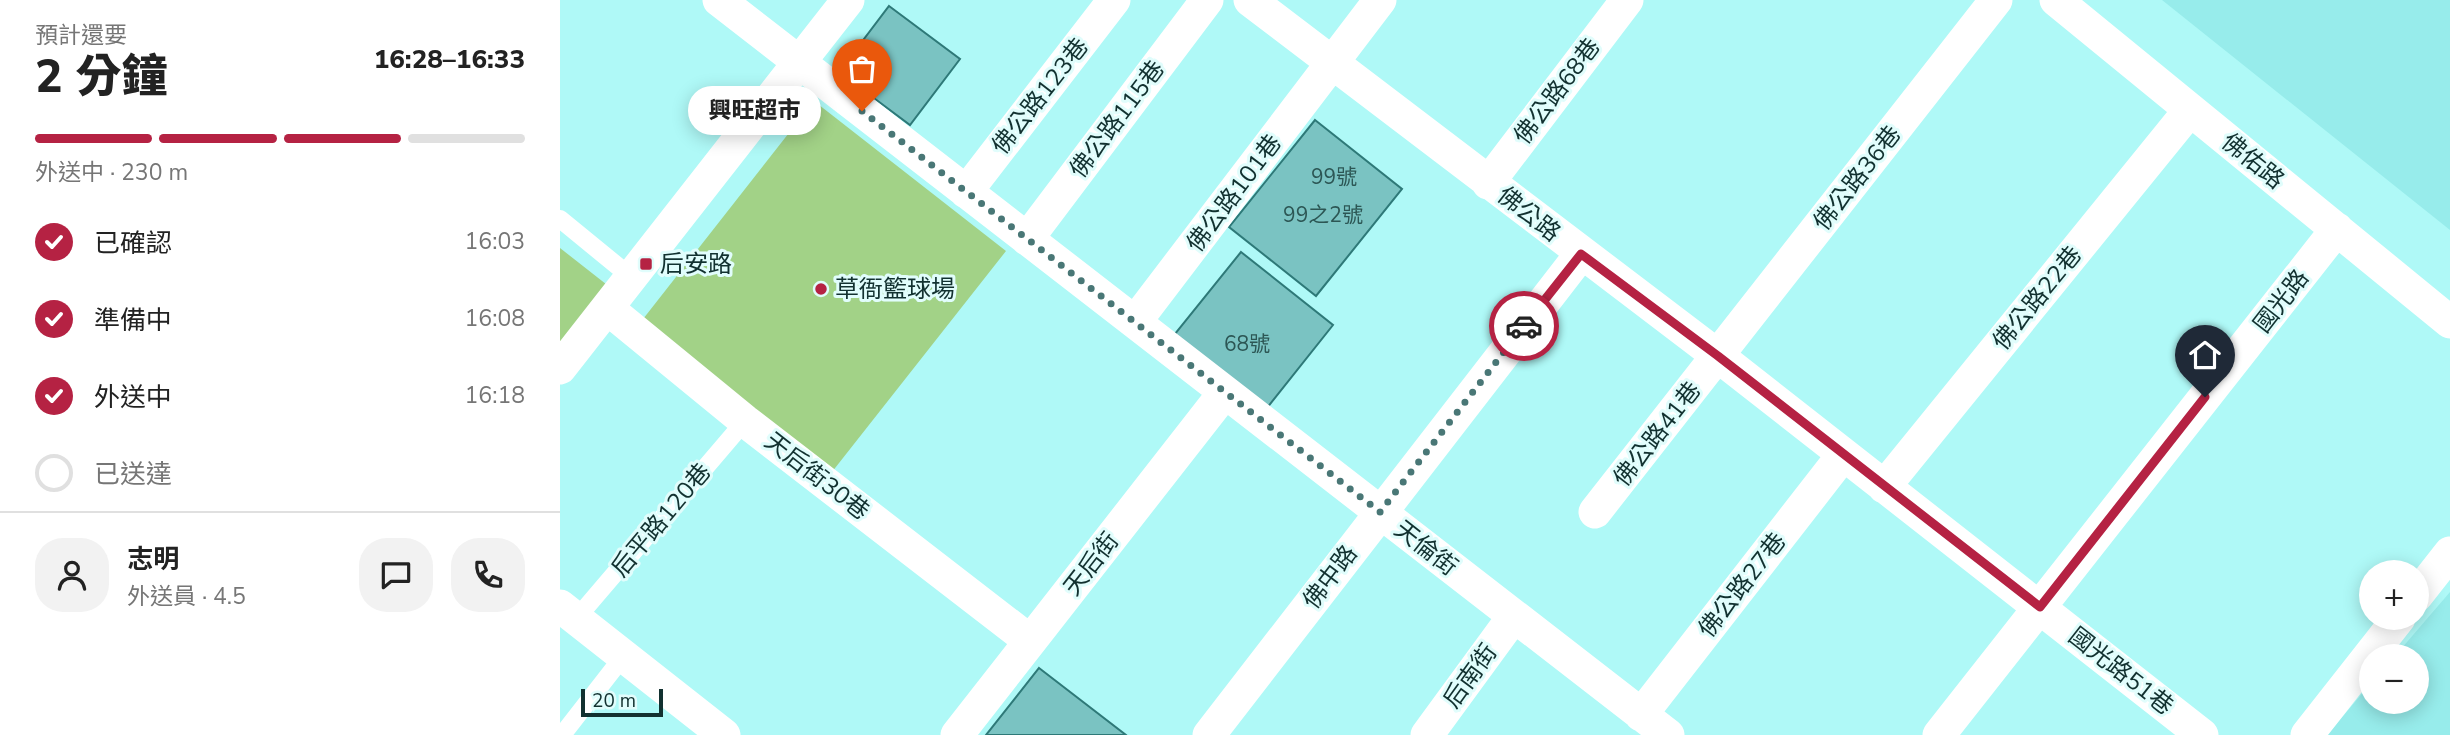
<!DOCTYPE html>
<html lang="zh-TW">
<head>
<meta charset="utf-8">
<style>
	body { margin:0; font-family:"Nunito Sans","Noto Sans TC",sans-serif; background:#f2f2f2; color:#222; height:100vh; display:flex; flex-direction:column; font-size:26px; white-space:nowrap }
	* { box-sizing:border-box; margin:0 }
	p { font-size:23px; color:#767676 }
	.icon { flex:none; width:38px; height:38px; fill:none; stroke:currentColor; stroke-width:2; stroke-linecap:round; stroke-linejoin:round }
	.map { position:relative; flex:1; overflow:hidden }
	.panel { display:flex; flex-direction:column; background:#fff; width:560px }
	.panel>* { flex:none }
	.controls { position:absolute; left:1799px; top:560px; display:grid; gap:14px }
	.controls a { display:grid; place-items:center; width:70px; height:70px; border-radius:50%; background:#fff; box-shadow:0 4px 18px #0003; font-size:35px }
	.scale { position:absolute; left:21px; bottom:18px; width:82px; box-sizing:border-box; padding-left:7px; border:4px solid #123130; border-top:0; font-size:19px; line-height:24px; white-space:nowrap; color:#123130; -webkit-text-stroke:5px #e1fdfc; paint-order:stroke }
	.pin { position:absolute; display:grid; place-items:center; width:60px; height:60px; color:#fff; margin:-72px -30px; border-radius:50% 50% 50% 0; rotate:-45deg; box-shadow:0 0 7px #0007 }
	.pin .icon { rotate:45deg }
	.courier { position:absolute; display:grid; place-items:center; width:70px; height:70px; margin:-35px; border:5px solid #b52243; border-radius:50%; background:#fff; color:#222; box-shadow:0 2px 9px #0007 }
	.bubble { position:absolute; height:49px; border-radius:24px; background:#fff; box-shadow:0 4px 18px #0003; font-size:23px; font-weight:800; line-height:49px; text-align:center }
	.overview em { font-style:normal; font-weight:800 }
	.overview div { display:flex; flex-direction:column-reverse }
	.overview { display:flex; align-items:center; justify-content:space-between; height:119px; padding:0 35px }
	h1 { font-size:46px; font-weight:800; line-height:52px }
	.bar { display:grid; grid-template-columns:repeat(4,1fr); gap:10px 7px; align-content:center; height:84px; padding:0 35px }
	.bar i { height:9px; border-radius:5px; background:#e0e0e0 }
	.bar .active { background:#b52243 }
	.bar p { grid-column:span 4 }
	.line { display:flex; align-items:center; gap:18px; padding:0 35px; border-top:2px solid #e0e0e0 }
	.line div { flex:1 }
	.round { display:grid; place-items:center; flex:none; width:74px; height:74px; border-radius:28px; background:#f2f2f2 }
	ol { padding:0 35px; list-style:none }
	li { display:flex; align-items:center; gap:21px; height:77px }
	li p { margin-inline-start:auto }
	li .icon { padding:7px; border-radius:50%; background:#b52243; color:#fff; stroke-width:4 }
	li:last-child { color:#767676 }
	li i { width:38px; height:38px; border:4px solid #e0e0e0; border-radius:50% }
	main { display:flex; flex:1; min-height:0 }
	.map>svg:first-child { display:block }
	.built { fill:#97eceb }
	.green { fill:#a2d287 }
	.building { fill:#7ac3c2; stroke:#2e7978; stroke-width:2 }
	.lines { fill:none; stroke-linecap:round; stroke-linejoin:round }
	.service { stroke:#fff; stroke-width:18 }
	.minor { stroke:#fff; stroke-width:33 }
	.done { stroke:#497776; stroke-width:7; stroke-dasharray:0 12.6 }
	.route { stroke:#b52243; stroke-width:9 }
	.poi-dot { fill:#b52243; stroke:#e1fdfc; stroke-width:2.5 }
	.labels { text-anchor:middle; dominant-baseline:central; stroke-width:6; stroke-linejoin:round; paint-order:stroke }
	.number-label { font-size:21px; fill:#2c5654 }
	.street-label { font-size:24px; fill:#123130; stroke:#e1fdfc }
	.poi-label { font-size:24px; fill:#123130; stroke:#e1fdfc; text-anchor:start }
</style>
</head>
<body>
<main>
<section class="panel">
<div class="overview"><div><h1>2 分鐘</h1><p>預計還要</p></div><em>16:28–16:33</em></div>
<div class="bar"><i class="active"></i><i class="active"></i><i class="active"></i><i></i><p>外送中 · 230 m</p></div>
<ol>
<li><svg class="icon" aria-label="check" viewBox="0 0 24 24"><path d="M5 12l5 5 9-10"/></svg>已確認<p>16:03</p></li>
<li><svg class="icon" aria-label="check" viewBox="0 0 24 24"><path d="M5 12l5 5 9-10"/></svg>準備中<p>16:08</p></li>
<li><svg class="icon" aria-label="check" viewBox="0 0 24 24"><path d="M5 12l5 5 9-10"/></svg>外送中<p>16:18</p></li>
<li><i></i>已送達</li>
</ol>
<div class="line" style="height:126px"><a class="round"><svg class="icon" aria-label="person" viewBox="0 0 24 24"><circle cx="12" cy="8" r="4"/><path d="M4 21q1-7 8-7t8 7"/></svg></a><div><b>志明</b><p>外送員 · 4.5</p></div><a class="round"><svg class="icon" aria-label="chat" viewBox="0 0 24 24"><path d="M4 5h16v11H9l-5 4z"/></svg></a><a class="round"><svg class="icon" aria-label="phone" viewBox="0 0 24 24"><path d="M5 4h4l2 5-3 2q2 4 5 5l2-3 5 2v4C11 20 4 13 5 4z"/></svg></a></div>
</section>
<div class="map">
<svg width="1890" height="735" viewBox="0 0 1890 735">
	<rect width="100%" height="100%" fill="#aff9f7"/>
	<path class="built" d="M1602,0h288v230z
		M1890,592v143h-123l44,-52v19h46v-46h-22z"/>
	<path class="green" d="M254,101l192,150 -178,226 -192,-149z
		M0,248l51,40 -51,63z"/>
	<path class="building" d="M329,6l71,53 -50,66 -71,-53z
		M755,120l87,69 -86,107 -87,-69z
		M681,252l92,73 -70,88 -93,-73z
		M479,668l87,67h-140z"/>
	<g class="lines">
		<path class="service" d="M0,219l71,58
			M16,619l169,-198
			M2,735l60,-77"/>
		<path class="minor" d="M159,0l949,735
			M690,0l468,356 484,379
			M1496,0l394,322
			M928,183l139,-183
			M406,192l148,-192
			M467,239l180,-239
			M47,308l138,113 285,220
			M575,322l245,-322
			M0,368l288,-368
			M1324,487l306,-377
			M1035,512l401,-512
			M1857,595l33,-42
			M0,606l164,129
			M1081,715l202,-260
			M397,735l268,-343
			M649,735l372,-481
			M867,735l87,-119
			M1379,735l398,-506
			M1747,735l92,-117"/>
	</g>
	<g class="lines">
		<path class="done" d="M302,111l518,401 144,-186"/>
		<path class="route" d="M964,326l57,-72 137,102 322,251 165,-210"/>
	</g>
	<g class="poi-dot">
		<rect x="79" y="257" width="14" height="14" rx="3.5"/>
		<circle cx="261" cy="289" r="7"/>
	</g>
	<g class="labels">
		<g class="number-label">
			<text x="774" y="177">99號</text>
			<text x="763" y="215">99之2號</text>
			<text x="687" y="344">68號</text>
		</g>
		<g class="street-label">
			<text transform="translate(997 91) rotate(-53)">佛公路68巷</text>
			<text transform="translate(480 96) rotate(-52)">佛公路123巷</text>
			<text transform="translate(557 119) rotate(-53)">佛公路115巷</text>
			<text transform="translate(1693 161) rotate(39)">佛佑路</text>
			<text transform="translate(1297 178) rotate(-52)">佛公路36巷</text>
			<text transform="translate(674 193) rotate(-53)">佛公路101巷</text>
			<text transform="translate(969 214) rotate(38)">佛公路</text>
			<text transform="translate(1477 298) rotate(-51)">佛公路22巷</text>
			<text transform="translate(1721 301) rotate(-52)">國光路</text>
			<text transform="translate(1097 434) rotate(-52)">佛公路41巷</text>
			<text transform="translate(257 476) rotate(38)">天后街30巷</text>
			<text transform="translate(101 520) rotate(-50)">后平路120巷</text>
			<text transform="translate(866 548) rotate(38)">天倫街</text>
			<text transform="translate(531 564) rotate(-52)">天后街</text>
			<text transform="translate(770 577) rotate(-53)">佛中路</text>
			<text transform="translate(1182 585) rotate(-52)">佛公路27巷</text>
			<text transform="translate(1561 671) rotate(38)">國光路51巷</text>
			<text transform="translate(910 676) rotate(-54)">后南街</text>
		</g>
		<g class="poi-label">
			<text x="100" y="264">后安路</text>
			<text x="275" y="289">草衙籃球場</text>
		</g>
	</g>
</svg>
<div class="controls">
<a>+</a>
<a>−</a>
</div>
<div class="scale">20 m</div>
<div class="pin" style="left:302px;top:111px;background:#ea580c"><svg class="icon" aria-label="bag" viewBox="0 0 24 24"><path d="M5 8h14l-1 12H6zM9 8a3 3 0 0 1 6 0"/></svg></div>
<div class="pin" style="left:1645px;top:397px;background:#1f2937"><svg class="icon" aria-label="home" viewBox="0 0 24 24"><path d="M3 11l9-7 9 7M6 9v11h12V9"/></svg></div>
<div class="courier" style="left:964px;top:326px"><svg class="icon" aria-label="car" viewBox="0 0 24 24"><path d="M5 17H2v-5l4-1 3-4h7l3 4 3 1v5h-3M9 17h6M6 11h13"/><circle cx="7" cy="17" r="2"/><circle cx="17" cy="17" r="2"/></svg></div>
<div class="bubble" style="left:128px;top:86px;width:133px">興旺超市</div>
</div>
</main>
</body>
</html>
